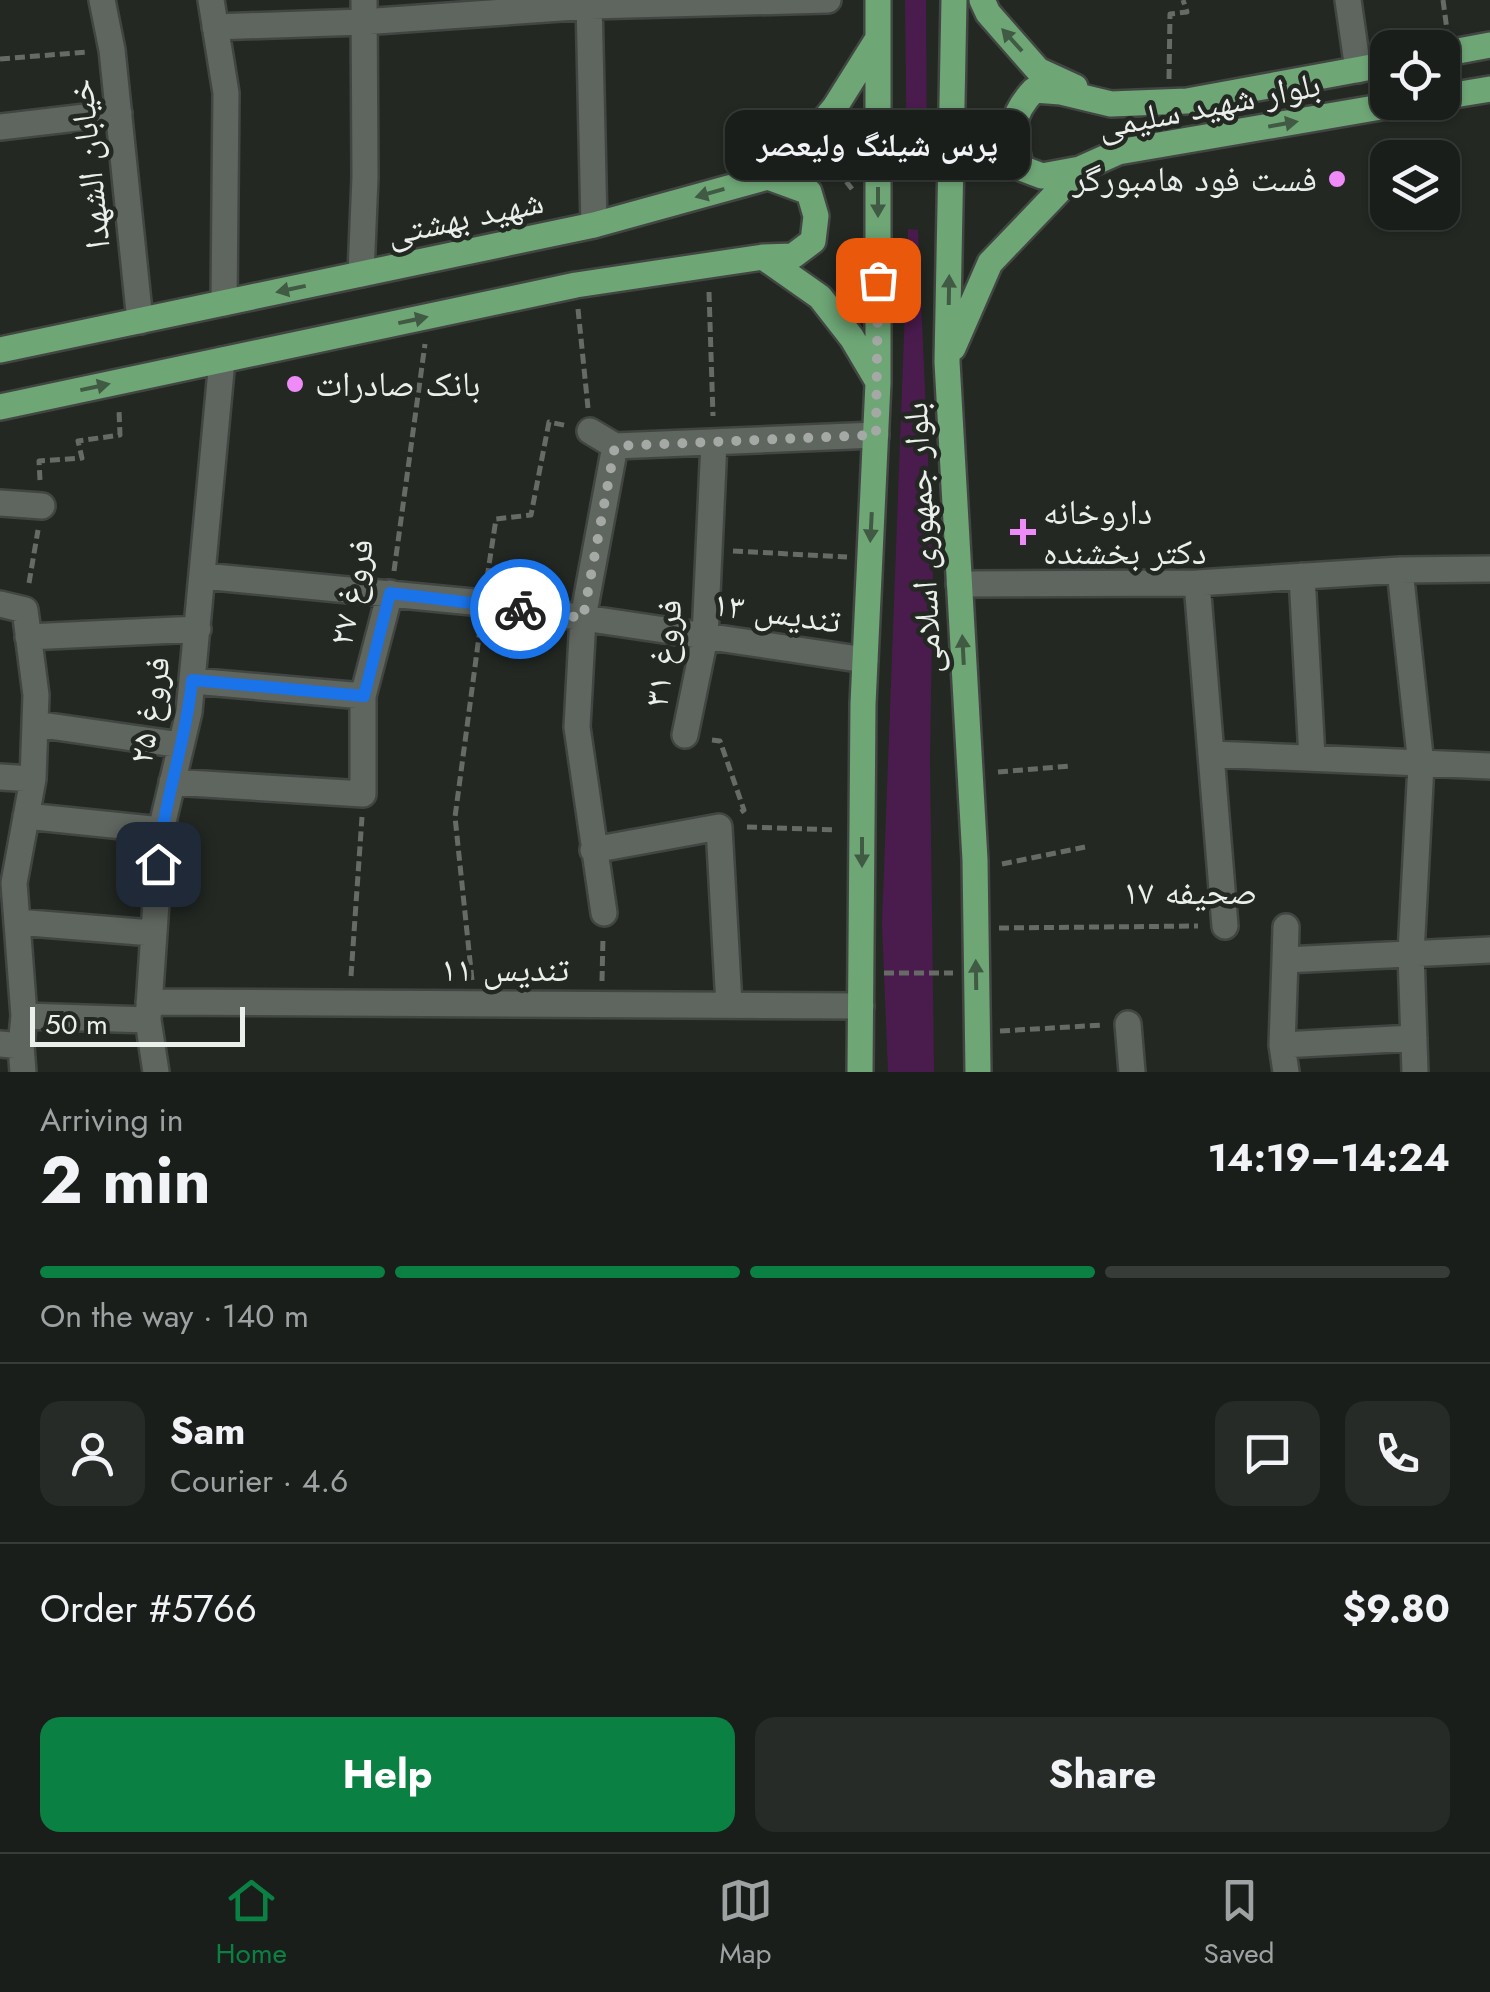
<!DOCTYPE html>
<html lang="en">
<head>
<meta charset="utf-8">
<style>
	body { margin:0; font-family:Jost,"Noto Naskh Arabic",sans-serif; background:#272b27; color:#f1f3f6; height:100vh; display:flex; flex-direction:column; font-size:38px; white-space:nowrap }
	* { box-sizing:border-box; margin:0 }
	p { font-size:32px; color:#9fa2a2 }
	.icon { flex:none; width:55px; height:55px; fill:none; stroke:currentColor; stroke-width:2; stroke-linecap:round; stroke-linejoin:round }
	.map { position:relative; height:1072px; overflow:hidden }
	.drawer { display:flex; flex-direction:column; background:#1a1e1a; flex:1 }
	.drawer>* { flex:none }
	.fabs { position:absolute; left:1370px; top:30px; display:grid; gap:20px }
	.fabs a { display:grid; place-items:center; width:90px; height:90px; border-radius:20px; background:#1a1e1a; box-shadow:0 2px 8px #0004,0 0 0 2px #383c39; font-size:50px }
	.scale { position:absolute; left:30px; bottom:25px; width:215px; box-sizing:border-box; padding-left:10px; border:5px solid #ebefeb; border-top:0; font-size:28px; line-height:35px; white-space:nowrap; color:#ebefeb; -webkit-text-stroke:8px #232823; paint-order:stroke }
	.pin { position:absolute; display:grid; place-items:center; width:85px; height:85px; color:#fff; margin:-42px; border-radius:20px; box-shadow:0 5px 15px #0006 }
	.courier { position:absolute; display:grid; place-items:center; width:100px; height:100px; margin:-50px; border:8px solid #1a73e8; border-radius:50%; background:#fff; color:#222; box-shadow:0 2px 12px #0007 }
	.bubble { position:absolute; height:70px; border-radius:20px; background:#1a1e1a; box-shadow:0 2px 8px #0004,0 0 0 2px #383c39; font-size:32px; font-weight:700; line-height:70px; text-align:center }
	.head em { font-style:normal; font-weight:700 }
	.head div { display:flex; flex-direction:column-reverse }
	.head { display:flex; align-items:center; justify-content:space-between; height:170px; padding:0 40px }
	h1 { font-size:65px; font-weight:700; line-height:75px }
	.bar { display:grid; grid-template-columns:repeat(4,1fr); gap:15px 10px; align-content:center; height:120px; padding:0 40px }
	.bar i { height:12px; border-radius:8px; background:#383c39 }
	.bar .selected { background:#0b8043 }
	.bar p { grid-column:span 4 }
	.line { display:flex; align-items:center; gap:25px; padding:0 40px; border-top:2px solid #383c39 }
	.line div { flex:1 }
	.round { display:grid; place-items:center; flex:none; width:105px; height:105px; border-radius:20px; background:#272b27 }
	.action { display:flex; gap:20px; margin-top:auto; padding:20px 40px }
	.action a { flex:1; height:115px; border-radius:20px; background:#0b8043; color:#fff; font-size:40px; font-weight:700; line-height:115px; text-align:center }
	.action a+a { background:#272b27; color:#f1f3f6 }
	.dock { display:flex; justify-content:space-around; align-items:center; height:140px; border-top:2px solid #383c39; background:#1a1e1a; font-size:28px; color:#9fa2a2 }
	.dock a { display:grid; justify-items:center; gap:5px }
	.dock .selected { color:#0b8043 }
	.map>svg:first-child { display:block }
	.green { fill:#4a1c4e }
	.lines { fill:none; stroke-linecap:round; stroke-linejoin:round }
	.minor-casing { stroke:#424642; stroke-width:30 }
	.major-casing { stroke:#424642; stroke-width:30 }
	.path { stroke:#666b66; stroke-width:5; stroke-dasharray:10 5; stroke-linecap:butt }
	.minor { stroke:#5f655f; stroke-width:25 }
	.major { stroke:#6ea676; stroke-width:25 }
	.oneway { fill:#415a44 }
	.done { stroke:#a5a9a5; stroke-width:10; stroke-dasharray:0 18 }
	.route { stroke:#1a73e8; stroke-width:12 }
	.poi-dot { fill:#ee8bf8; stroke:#232823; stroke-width:4 }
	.labels { text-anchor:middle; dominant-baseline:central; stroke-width:9; stroke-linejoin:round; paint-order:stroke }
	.street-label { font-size:35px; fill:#ebefeb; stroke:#232823 }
	.poi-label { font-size:35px; fill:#ebefeb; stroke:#232823; text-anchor:start }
</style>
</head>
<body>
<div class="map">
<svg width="1490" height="1072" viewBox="0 0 1490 1072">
	<rect width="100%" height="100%" fill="#232823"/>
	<path class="green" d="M905,0h21l1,176 -20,-3z
		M908,229l10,1 15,344 -3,185 4,313h-46l-6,-149z"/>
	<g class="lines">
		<g class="minor-casing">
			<path id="minor" d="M102,0l10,50 28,271
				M211,0l15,93 -2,210
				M589,0l5,225
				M1348,0l10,70
				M215,27l147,-5 228,-16 238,-6
				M0,127l119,-14
				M361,274l4,-97 -1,-177
				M590,431l25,15
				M0,503l42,3
				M1400,570l21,195 -10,188 4,119
				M203,576l280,27 382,57
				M1302,576l10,181
				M1197,583l28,343
				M959,584l238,-1 203,-13 90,-1
				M0,604l25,6 11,85 -3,84 -19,104 10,133
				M28,637l170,-8
				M193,681l170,15
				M35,724l146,21
				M685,735l20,-98 9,-195
				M1211,754l279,12
				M0,777l33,2
				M172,782l191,12v-98l27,-103
				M26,816l135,14
				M593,850l126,-23 10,178
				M604,913l-27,-186 6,-109 32,-172 261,-11
				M17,922l135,11
				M1286,927l-1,33 205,-10
				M1285,960l-3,85 4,27
				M149,1002l712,4
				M1128,1024l4,48
				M0,1044l21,2 3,-30 124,4
				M1282,1045l132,-7
				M21,1046l2,26
				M156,1072l-8,-52 13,-190 28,-118 33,-352"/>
		</g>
		<g class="major-casing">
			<path id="major" d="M954,0l-7,362 28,498 3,212
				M982,0l6,13 50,57 37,17
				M1442,54l48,-9
				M1442,97l48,-8
				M1080,169l-38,7 -21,-8c-9,-35 -13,-51 13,-78l27,2 50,12 76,-3 201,-37
				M763,257l30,-1 20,-15 3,-25 -7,-24 -41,-15
				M953,348l37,-85 90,-94 38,-17 292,-50
				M0,350l594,-125 174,-48 25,-19 42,-51 42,-67
				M0,407l576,-122 187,-28 57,40 32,41 26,44
				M860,1072l3,-368 15,-321v-383"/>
		</g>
		<path class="path" d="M1443,0l4,30
			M0,59l87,-7
			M1169,79l1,-65 17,-2 -4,-12
			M828,158l24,31
			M709,292l4,124
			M578,309l10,99
			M40,480l-1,-19 43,-3 -4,-17 42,-6 -1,-25
			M733,551l114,6
			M394,571l31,-227
			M487,578l9,-59 35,-4 18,-93 19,4
			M29,583l9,-53
			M712,740l8,1 24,69 -6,4
			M998,772l72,-6
			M747,827l89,3
			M1002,864l83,-17
			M999,928l199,-2
			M884,973h69
			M351,976l11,-159
			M472,980l-17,-163 25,-188
			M602,981l1,-44
			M1000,1031l104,-6"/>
		<use href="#minor" class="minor"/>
		<use href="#major" class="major"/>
	</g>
	<defs><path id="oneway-solid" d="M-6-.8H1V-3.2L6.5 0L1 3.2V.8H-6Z" transform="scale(2.5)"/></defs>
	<g class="oneway">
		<use href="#oneway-solid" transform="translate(1012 40) rotate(-132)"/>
		<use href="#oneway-solid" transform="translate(1283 124) rotate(-10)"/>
		<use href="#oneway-solid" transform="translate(710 193) rotate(164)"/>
		<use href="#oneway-solid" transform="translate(878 202) rotate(90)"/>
		<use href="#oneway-solid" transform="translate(291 289) rotate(168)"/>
		<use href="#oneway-solid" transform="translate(949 290) rotate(-89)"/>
		<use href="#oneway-solid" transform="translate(413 320) rotate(-12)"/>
		<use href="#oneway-solid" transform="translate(95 387) rotate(-12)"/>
		<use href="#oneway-solid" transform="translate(871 527) rotate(93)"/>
		<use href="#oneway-solid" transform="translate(963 650) rotate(-93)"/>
		<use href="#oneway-solid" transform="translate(862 852) rotate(90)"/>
		<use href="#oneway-solid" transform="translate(976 975) rotate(-91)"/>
	</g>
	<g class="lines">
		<path class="done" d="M520,609l63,9 32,-172 261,-11 2,-155"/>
		<path class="route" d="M158,864c5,-62 28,-121 34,-184l172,16 26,-103 130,16"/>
	</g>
	<g class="poi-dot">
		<circle cx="1337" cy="179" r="10"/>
		<circle cx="295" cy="384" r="10"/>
		<path d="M1018 517h10v10h10v10h-10v10h-10v-10h-10v-10h10z"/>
	</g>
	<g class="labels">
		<g class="street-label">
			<text transform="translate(1209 105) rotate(-11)">بلوار شهید سلیمی</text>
			<text transform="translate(89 164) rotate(-96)">خیابان الشهدا</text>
			<text transform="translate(465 217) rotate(-12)">شهید بهشتی</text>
			<text transform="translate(922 538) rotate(-93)">بلوار جمهوری اسلامی</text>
			<text transform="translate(351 592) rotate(-78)">فروغ ۲۷</text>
			<text transform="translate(777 612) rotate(8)">تندیس ۱۳</text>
			<text transform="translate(663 653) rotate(-82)">فروغ ۳۱</text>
			<text transform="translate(149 710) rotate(-80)">فروغ ۲۵</text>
			<text x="1190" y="892">صحیفه ۱۷</text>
			<text x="505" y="969">تندیس ۱۱</text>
		</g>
		<g class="poi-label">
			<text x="1317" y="179" text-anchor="end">فست فود هامبورگر</text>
			<text x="315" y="384">بانک صادرات</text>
			<text x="1043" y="512">داروخانه<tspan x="1043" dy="40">دکتر بخشنده</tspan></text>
		</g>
	</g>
</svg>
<div class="fabs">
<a><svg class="icon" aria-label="locate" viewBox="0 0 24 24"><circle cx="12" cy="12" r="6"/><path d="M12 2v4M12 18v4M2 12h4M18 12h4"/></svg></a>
<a><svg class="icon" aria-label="layers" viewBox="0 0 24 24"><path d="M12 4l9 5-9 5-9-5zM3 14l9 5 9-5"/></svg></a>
</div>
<div class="scale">50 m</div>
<div class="pin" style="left:878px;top:280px;background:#ea580c"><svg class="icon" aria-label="bag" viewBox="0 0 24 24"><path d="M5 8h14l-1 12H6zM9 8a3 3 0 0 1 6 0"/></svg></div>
<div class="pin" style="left:158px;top:864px;background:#1f2937"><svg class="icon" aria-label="home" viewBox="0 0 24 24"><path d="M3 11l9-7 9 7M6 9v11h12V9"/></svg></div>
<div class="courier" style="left:520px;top:609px"><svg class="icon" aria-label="bike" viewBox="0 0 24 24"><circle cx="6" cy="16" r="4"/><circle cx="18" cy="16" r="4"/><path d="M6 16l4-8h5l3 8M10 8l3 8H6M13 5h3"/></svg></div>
<div class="bubble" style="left:725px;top:110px;width:305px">پرس شیلنگ ولیعصر</div>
</div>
<section class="drawer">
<div class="head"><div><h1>2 min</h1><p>Arriving in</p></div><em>14:19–14:24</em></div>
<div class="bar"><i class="selected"></i><i class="selected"></i><i class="selected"></i><i></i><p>On the way · 140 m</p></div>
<div class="line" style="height:180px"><a class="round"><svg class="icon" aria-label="person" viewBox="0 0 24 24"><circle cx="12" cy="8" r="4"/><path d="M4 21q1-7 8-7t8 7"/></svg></a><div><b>Sam</b><p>Courier · 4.6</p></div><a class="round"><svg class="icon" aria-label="chat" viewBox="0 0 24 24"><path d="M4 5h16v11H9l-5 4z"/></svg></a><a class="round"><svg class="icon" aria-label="phone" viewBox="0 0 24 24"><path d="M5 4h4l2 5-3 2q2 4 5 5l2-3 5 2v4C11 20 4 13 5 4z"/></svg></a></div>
<div class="line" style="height:130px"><div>Order #5766</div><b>$9.80</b></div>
<div class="action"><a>Help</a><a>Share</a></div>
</section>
<nav class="dock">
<a class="selected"><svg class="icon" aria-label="home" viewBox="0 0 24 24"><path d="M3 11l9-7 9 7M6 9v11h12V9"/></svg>Home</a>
<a><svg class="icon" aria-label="map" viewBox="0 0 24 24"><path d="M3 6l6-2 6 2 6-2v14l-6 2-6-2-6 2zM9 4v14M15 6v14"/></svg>Map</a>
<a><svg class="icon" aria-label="saved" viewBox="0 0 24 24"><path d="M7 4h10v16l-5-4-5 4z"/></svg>Saved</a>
</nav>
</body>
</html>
